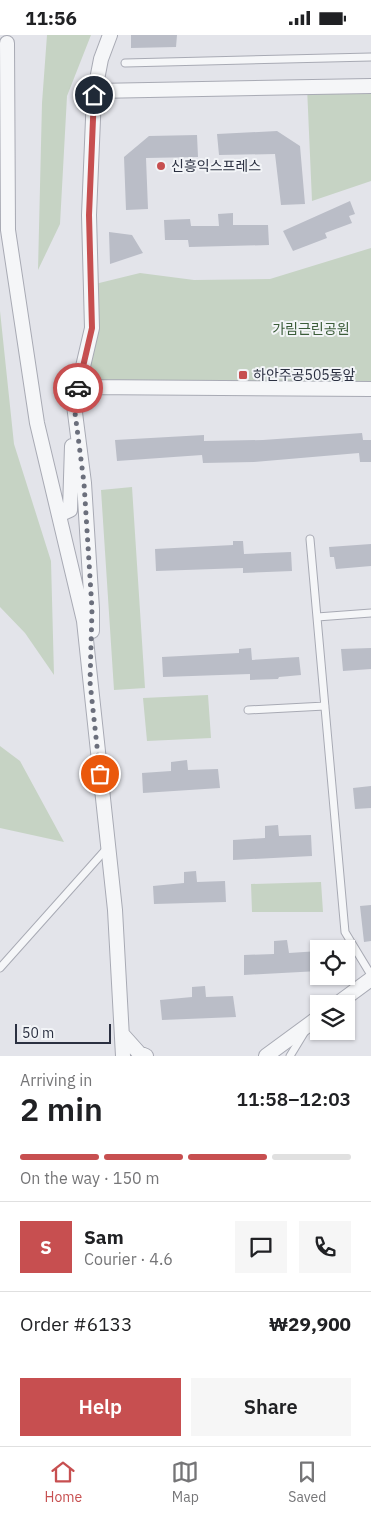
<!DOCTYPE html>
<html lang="en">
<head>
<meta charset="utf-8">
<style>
	body { margin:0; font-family:"IBM Plex Sans","Noto Sans KR",sans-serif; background:#f6f6f6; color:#202124; height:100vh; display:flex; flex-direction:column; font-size:19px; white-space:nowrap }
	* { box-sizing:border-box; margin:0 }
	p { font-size:16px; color:#757577 }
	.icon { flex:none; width:28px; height:28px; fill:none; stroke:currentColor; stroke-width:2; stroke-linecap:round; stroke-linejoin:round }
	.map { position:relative; height:1021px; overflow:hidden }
	.details { display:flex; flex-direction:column; background:#fff; flex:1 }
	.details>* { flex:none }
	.buttons { position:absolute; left:310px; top:905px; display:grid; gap:10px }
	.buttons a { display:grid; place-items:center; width:45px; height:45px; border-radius:0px; background:#fff; box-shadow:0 1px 4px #0004; font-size:25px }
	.scale { position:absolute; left:15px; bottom:12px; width:96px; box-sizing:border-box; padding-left:5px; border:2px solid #2b3041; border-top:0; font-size:14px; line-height:18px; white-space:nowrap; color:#2b3041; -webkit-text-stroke:4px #f2f4f7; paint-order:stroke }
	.pin { position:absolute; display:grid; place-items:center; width:42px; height:42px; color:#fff; margin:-21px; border:2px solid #fff; border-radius:50%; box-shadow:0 1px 5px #0007 }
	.courier { position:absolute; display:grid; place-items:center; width:50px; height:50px; margin:-25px; border:4px solid #c74f50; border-radius:50%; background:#fff; color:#222; box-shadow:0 1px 6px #0007 }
	.overview em { font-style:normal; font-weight:600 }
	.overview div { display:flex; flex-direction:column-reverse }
	.overview { display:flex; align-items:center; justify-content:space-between; height:85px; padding:0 20px }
	h1 { font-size:32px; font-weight:600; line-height:38px }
	.bar { display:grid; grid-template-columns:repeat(4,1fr); gap:8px 5px; align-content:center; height:60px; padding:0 20px }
	.bar i { height:6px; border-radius:4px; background:#e0e0e0 }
	.bar .selected { background:#c74f50 }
	.bar p { grid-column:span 4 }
	.line { display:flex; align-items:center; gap:12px; padding:0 20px; border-top:1px solid #e0e0e0 }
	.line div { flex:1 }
	.round { display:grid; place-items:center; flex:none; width:52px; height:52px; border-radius:0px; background:#f6f6f6 }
	.button { display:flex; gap:10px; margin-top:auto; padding:10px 20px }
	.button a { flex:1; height:58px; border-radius:0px; background:#c74f50; color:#fff; font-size:20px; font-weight:600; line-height:58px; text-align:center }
	.button a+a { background:#f6f6f6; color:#202124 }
	.status { display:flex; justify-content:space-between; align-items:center; height:35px; padding:0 25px; background:#fff; direction:ltr }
	.status svg { height:14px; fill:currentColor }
	.tabs { display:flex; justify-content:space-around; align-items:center; height:70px; border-top:1px solid #e0e0e0; background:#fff; font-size:14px; color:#757577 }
	.tabs a { display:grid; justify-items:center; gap:2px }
	.tabs .selected { color:#c74f50 }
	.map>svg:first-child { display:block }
	.green { fill:#c6d3c4 }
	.building { fill:#babdc7 }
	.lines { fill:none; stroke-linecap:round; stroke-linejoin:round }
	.service-casing { stroke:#a8aab4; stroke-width:9 }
	.minor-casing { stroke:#a8aab4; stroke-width:16 }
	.service { stroke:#f5f6f8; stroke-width:7 }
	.minor { stroke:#f5f6f8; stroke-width:14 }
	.done { stroke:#6b6f7c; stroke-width:5; stroke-dasharray:0 9 }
	.route { stroke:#c74f50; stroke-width:6 }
	.poi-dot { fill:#c74f50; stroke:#f2f4f7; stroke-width:2 }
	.labels { text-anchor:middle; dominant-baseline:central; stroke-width:4; stroke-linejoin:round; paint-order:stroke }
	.poi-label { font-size:14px; fill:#2b3041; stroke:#f2f4f7; text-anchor:start }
	.park-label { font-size:14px; fill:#3b5c39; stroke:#f2f4f7 }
</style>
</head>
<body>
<div class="status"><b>11:56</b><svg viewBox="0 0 49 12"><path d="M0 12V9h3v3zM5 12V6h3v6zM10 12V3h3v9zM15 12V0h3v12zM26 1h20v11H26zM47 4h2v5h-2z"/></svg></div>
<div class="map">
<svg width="371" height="1021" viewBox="0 0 371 1021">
	<rect width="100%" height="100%" fill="#e3e4ea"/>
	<path class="green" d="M47,0h44l-24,61 -7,128 -22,46 4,-167z
		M371,51v95l-59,20 -5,-114z
		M371,213v141l-286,-2 6,-102 49,-12 54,7 76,-1z
		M0,276l14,133 37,117 3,114 -29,-42 -25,-26z
		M132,452l13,201 -31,2 -13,-200z
		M208,660l3,43 -64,3 -4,-43z
		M0,711l20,15 44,81 -64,-14z
		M321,847l2,30h-71l-1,-28z"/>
	<path class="building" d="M131,0h46l-1,12 -45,1z
		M277,96l23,15 5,58 -24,1 -6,-51 -56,1 -2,-21z
		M197,100l1,22 -52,1 2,51 -22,1 -2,-53 25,-21z
		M350,166l5,13 -6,2 3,7 -27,10 2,5 -34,13 -10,-20z
		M233,178v12h35l1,20 -80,2 -1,-7h-23l-1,-20 26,-1 1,7h28l-1,-12z
		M109,197l23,3 11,18 -33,11z
		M362,398l1,7h8v22h-11l-1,-9 -105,9 -51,1 -1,-8 -85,6 -2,-21 89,-5v6l59,-1z
		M233,506h10l1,13 47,-2 1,19 -49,2v-5l-87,3 -1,-22 78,-4z
		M371,509v22l-35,3 -2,-12h-4l-1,-10z
		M251,613l1,12 47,-3 2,18 -22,2 -1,2 -28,1v-6l-87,3 -1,-20 77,-4v-4z
		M371,613v21l-28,2 -2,-22z
		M187,725l1,10 30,-1 2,19 -77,5 -1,-20 29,-2v-9z
		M371,751v22l-16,1 -2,-21z
		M278,790l1,11 32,-1 1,21 -79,4v-20l32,-2v-12z
		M196,836l1,11 28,-1 1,21 -72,2 -1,-18 31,-3v-11z
		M371,870v36l-7,1 -4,-36z
		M287,905l2,13 30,-2v20l-75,4v-20l30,-1v-13z
		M205,951l1,11 27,-1 3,21 -74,3 -2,-20 32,-3v-10z"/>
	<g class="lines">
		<g class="service-casing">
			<path id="service" d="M125,28l246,-6
				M310,504l35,393 26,43
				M317,582l54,-4
				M248,675l77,-4
				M0,933l108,-121
				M290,1021l14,-23"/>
		</g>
		<g class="minor-casing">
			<path id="minor" d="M7,8l1,187 29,193 47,198 31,289 8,146
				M95,56l276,-5
				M77,365l8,-13 286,2
				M59,480l11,-5 2,-64
				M92,596v-22l-8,-126 -10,-78 18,-77 -3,-113 5,-120 7,-36 9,-24
				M337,969l34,-25
				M122,999l17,19 7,3
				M266,1021l53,-39"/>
		</g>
		<use href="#service" class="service"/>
		<use href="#minor" class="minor"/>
	</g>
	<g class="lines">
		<path class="done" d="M78,353l-4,17 10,78 8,126 -2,73 10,92"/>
		<path class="route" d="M78,353l14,-60 -3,-113 5,-120"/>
	</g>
	<g class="poi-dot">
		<circle cx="161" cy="131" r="5"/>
		<rect x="238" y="335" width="10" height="10" rx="2.5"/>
	</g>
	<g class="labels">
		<g class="poi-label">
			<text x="171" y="131">신흥익스프레스</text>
			<text x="253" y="340">하안주공505동앞</text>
		</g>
		<g class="park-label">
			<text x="311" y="294">가림근린공원</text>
		</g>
	</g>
</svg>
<div class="buttons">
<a><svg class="icon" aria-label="locate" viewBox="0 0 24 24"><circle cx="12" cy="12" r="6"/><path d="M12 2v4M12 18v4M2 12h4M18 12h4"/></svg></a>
<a><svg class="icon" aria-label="layers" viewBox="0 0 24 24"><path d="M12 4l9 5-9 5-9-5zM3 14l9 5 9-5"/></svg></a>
</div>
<div class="scale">50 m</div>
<div class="pin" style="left:100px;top:739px;background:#ea580c"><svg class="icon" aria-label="bag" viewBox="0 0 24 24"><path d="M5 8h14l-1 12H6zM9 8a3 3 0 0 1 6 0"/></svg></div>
<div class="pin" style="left:94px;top:60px;background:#1f2937"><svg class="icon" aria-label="home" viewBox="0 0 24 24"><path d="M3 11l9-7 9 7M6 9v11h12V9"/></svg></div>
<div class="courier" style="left:78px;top:353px"><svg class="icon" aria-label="car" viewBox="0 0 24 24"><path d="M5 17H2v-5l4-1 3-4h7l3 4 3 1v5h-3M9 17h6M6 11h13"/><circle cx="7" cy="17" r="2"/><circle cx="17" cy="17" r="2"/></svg></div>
</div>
<section class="details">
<div class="overview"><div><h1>2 min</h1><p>Arriving in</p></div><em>11:58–12:03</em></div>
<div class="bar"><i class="selected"></i><i class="selected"></i><i class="selected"></i><i></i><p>On the way · 150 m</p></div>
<div class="line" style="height:90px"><b class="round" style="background:#c74f50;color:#fff">S</b><div><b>Sam</b><p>Courier · 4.6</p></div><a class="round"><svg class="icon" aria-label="chat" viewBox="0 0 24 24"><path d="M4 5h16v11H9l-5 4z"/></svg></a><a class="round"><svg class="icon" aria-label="phone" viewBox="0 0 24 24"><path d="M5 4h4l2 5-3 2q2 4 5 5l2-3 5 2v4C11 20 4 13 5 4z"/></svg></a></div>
<div class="line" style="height:65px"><div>Order #6133</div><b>₩29,900</b></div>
<div class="button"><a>Help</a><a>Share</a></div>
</section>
<nav class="tabs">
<a class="selected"><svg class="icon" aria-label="home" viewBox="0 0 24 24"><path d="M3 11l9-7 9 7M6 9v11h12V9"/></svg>Home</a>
<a><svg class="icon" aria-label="map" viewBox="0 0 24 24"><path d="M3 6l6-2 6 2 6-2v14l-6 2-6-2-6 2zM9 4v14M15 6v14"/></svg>Map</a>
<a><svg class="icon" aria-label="saved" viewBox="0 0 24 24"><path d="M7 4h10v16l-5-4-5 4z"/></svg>Saved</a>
</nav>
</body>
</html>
